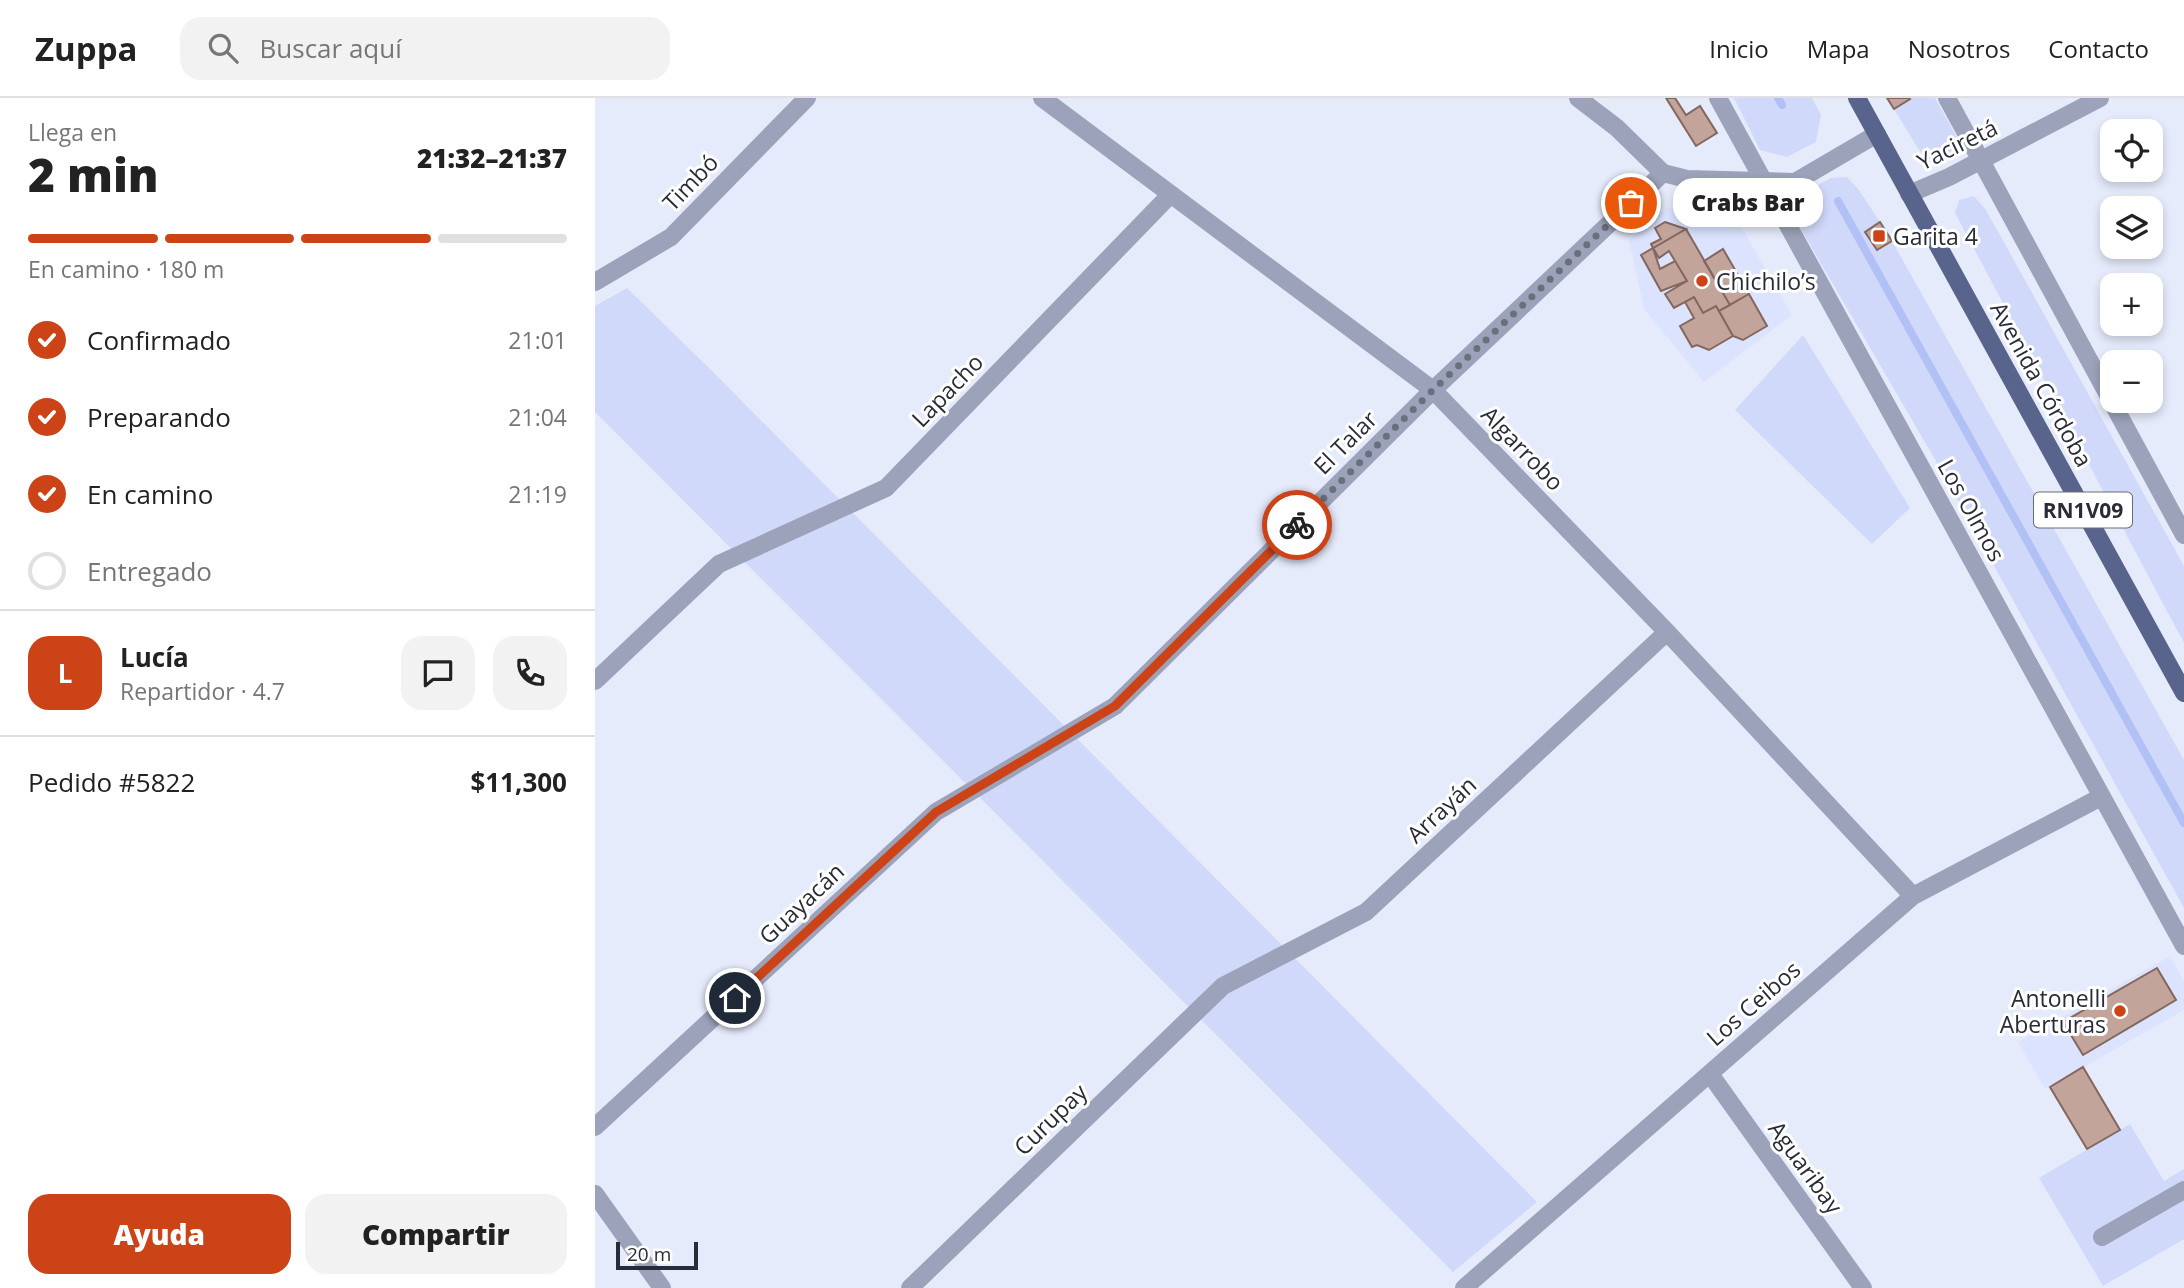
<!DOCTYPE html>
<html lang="es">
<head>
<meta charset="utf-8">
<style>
	body { margin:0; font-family:"Open Sans",sans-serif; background:#f2f2f2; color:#222; height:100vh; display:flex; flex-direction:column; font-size:26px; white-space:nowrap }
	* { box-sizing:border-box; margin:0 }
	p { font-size:23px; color:#767676 }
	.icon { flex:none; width:38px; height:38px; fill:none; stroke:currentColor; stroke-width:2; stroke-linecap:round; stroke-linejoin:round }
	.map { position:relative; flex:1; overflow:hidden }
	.drawer { display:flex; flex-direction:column; background:#fff; width:595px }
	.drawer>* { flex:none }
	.controls { position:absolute; left:1505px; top:21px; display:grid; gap:14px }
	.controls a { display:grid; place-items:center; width:63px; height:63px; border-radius:14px; background:#fff; box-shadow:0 4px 10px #0003; font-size:35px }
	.scale { position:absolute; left:21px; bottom:18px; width:82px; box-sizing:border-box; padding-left:7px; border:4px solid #292c36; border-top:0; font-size:19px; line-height:24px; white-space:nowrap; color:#292c36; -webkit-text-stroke:5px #fff; paint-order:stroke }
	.pin { position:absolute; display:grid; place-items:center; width:60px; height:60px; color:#fff; margin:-30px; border:4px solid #fff; border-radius:50%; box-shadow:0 2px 7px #0007 }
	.courier { position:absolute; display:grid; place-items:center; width:70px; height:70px; margin:-35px; border:5px solid #cb4316; border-radius:50%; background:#fff; color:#222; box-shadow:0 2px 9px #0007 }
	.bubble { position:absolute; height:49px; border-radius:21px; background:#fff; box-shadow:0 4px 10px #0003; font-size:23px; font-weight:800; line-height:49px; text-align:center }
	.headline em { font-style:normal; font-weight:800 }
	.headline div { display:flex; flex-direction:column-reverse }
	.headline { display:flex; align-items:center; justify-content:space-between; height:119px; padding:0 28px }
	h1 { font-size:46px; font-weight:800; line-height:52px }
	.bar { display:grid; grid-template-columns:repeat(4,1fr); gap:10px 7px; align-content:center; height:84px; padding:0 28px }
	.bar i { height:9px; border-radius:5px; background:#e0e0e0 }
	.bar .active { background:#cb4316 }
	.bar p { grid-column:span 4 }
	.line { display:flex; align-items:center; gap:18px; padding:0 28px; border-top:2px solid #e0e0e0 }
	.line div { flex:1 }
	.round { display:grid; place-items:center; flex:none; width:74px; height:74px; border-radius:21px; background:#f2f2f2 }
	ol { padding:0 28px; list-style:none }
	li { display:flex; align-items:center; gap:21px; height:77px }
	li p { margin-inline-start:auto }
	li .icon { padding:7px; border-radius:50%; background:#cb4316; color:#fff; stroke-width:4 }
	li:last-child { color:#767676 }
	li i { width:38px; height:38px; border:4px solid #e0e0e0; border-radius:50% }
	.action { display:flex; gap:14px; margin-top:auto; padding:14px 28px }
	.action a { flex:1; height:80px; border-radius:21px; background:#cb4316; color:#fff; font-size:28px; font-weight:800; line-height:80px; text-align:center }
	.action a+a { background:#f2f2f2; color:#222 }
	header { display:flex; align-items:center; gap:42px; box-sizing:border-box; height:98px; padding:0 35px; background:#fff; border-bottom:2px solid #e0e0e0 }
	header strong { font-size:33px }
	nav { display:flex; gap:38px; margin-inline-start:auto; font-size:24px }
	.search { width:490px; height:63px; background:#f2f2f2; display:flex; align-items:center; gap:18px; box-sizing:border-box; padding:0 24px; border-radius:21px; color:#767676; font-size:26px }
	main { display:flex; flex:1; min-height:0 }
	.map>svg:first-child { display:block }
	.built { fill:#dbe3ff }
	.green { fill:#d0d9f9 }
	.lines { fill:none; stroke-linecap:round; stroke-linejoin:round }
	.stream { stroke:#b1c0f5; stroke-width:8 }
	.building { fill:#c2a49b; stroke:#83675f; stroke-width:2 }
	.minor { stroke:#9ba2b9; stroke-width:18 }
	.tertiary { stroke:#9ba2b9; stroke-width:18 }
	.primary { stroke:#59648c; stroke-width:18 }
	.done { stroke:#6b6f7b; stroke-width:7; stroke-dasharray:0 12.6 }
	.route { stroke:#cb4316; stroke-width:9 }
	.poi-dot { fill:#cb4316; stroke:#fff; stroke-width:2.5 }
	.labels { text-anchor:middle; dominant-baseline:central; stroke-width:6; stroke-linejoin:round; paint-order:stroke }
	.shield { fill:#fff; stroke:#696b72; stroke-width:2 }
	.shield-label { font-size:21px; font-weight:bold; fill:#292c36 }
	.street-label { font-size:23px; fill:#292c36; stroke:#fff }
	.poi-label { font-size:23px; fill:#292c36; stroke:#fff; text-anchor:start }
</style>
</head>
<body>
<header>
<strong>Zuppa</strong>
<div class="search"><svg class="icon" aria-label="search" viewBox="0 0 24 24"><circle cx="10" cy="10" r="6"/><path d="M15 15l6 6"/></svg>Buscar aquí</div>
<nav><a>Inicio</a><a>Mapa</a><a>Nosotros</a><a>Contacto</a></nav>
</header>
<main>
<section class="drawer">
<div class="headline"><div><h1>2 min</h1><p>Llega en</p></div><em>21:32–21:37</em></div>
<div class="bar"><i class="active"></i><i class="active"></i><i class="active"></i><i></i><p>En camino · 180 m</p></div>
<ol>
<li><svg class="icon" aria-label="check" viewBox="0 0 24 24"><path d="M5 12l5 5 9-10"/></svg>Confirmado<p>21:01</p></li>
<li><svg class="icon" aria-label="check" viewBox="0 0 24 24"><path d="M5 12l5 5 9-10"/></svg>Preparando<p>21:04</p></li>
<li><svg class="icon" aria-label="check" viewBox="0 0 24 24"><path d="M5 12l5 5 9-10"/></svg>En camino<p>21:19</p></li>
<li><i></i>Entregado</li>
</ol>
<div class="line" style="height:126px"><b class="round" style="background:#cb4316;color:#fff">L</b><div><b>Lucía</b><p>Repartidor · 4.7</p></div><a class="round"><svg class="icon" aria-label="chat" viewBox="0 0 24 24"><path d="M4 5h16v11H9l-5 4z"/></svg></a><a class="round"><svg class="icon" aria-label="phone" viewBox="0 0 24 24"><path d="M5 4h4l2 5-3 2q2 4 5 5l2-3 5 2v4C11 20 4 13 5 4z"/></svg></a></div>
<div class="line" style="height:91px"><div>Pedido #5822</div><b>$11,300</b></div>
<div class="action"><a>Ayuda</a><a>Compartir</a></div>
</section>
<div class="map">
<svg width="1589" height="1190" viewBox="0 0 1589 1190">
	<rect width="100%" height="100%" fill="#e6ebfc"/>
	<path class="built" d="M1073,109l71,16 53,92 -88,67 -60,-73 -15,-69z
		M1575,858l14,25v29l-139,79 -27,-47z"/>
	<path class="green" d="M1139,0h78l9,17 -5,27 -29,15 -27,-7z
		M1314,0h26l24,43 -5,16 -25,4 -12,-14 -23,-38z
		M1252,79l12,13 21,32 -15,10 12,18 15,-9 292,519v148l-247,-445 -139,-239 7,-32 26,-14z
		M1379,98l12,14 198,356v77l-229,-430 4,-13z
		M32,190l84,82 826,832 -84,70 -858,-860v-106z
		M1208,237l107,173 -38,36 -137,-134z
		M1535,1026l34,57 20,-12v70l-81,47 -64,-108z"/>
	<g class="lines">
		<path class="stream" d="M1183,0l4,7
			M1243,103l346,622"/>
	</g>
	<path class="building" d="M1071,0h9l11,17 14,-9 17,27 -21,13z
		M1292,0h22l1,1 -16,10z
		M1070,124l21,7 -33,19 -2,-4 10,-5 -6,-11z
		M1285,124l12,19 -15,9 -12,-18z
		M1091,131l44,76 -11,6 -3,-5 -13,7 -9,-16 -20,11 -9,-14 22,-13 -18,-30 -10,7 -6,-10z
		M1058,150l7,21 15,-8 12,20 -26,10 -20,-36z
		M1128,151l26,45 -19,11 -26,-44z
		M1154,196l18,32 -24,14 -10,-4 -14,-25z
		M1099,199l9,16 13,-7 17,30 -24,14 -12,-5 -5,2 -12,-21 14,-8 -9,-16z
		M1562,870l19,32 -93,55 -20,-33z
		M1488,969l37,63 -33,19 -37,-62z"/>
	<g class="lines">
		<path class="minor" d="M447,0l391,292 234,242 246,264
			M983,0l39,30 46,45
			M1123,0l466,848
			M1352,0l237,437
			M1314,96l40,-17 151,-79
			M0,184l76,-45 136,-139
			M0,583l124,-117 167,-76 285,-294
			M1115,976l153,214
			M1507,1139l82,-47
			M315,1190l313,-302 143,-74 301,-280
			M869,1190l449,-392 188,-99"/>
		<path class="tertiary" d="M0,1029l341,-315 179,-106 318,-316 230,-217 24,6 108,3 82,-48
			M0,1096l67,94"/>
		<path class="primary" d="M1262,0l327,595"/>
	</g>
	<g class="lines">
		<path class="done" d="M702,427l136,-135 198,-187"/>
		<path class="route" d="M140,900l201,-186 179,-106 182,-181"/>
	</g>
	<g class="poi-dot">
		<rect x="1277" y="131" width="14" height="14" rx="3.5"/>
		<circle cx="1107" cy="183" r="7"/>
		<circle cx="1525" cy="913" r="7"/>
	</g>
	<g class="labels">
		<rect class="shield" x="1439" y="394.5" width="98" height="35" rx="5"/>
		<g class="shield-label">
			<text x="1488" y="412">RN1V09</text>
		</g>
		<g class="street-label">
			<text transform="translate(1362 46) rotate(-26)">Yaciretá</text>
			<text transform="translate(95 84) rotate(-46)">Timbó</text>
			<text transform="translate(1447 286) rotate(61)">Avenida Córdoba</text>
			<text transform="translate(352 292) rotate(-46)">Lapacho</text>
			<text transform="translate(750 344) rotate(-45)">El Talar</text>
			<text transform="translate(928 350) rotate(46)">Algarrobo</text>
			<text transform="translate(1377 412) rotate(61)">Los Olmos</text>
			<text transform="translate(846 711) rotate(-43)">Arrayán</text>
			<text transform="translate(206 805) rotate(-43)">Guayacán</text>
			<text transform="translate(1158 905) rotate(-41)">Los Ceibos</text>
			<text transform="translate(455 1021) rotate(-44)">Curupay</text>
			<text transform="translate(1211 1069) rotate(54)">Aguaribay</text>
		</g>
		<g class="poi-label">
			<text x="1298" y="138">Garita 4</text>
			<text x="1121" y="183">Chichilo’s</text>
			<text x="1511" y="900" text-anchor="end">Antonelli<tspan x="1511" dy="26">Aberturas</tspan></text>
		</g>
	</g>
</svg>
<div class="controls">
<a><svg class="icon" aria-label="locate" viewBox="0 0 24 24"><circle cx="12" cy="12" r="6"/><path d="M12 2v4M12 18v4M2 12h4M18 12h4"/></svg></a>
<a><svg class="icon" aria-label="layers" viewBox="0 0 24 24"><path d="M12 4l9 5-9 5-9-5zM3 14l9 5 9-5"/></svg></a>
<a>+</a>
<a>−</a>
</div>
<div class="scale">20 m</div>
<div class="pin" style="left:1036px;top:105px;background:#ea580c"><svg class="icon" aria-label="bag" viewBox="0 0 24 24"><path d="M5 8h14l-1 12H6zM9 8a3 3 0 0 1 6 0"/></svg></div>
<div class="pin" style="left:140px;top:900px;background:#1f2937"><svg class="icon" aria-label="home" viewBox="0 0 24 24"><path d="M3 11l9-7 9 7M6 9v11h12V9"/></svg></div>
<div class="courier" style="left:702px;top:427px"><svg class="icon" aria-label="bike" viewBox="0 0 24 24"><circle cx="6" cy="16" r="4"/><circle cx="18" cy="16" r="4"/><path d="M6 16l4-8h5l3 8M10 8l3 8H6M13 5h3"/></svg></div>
<div class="bubble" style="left:1078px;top:80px;width:150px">Crabs Bar</div>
</div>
</main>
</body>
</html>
